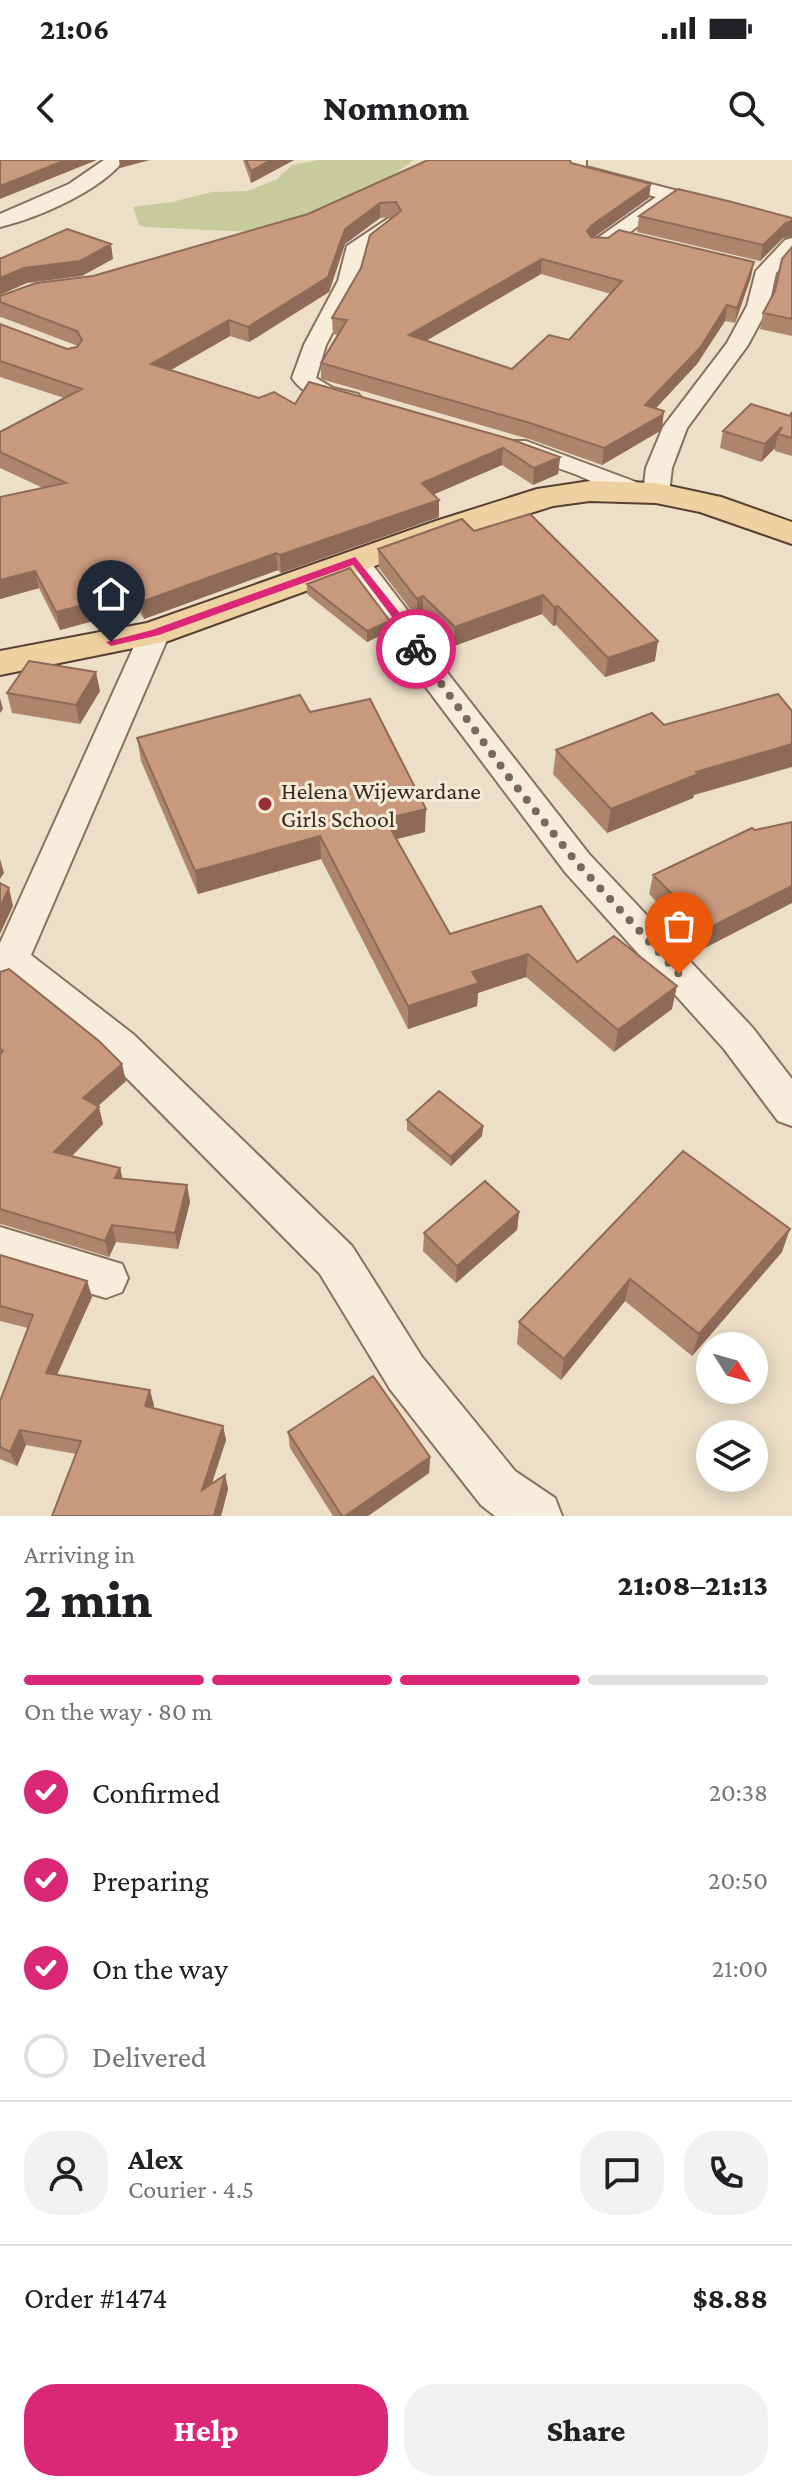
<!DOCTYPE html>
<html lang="en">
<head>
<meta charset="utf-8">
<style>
	body { margin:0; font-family:"Crimson Pro",serif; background:#f2f2f2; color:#202124; height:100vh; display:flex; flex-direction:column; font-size:30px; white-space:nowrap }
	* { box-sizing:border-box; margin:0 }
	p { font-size:26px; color:#757577 }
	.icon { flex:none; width:44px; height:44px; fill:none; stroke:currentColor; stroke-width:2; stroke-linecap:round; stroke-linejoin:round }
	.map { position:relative; height:1356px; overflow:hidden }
	.details { display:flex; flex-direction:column; background:#fff; flex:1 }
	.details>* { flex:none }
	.needle { width:52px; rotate:127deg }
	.buttons { position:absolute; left:696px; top:1172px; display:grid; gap:16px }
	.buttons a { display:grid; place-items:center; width:72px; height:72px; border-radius:50%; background:#fff; box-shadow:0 4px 20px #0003; font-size:40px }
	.pin { position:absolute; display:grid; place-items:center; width:68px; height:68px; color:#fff; margin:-82px -34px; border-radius:50% 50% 50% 0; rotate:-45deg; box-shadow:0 0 8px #0007 }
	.pin .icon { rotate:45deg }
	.courier { position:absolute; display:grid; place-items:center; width:80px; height:80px; margin:-40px; border:6px solid #db2777; border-radius:50%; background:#fff; color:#222; box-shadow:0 2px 10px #0007 }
	.headline em { font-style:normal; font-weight:800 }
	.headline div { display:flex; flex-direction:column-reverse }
	.headline { display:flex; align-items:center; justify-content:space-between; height:136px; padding:0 24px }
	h1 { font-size:52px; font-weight:800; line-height:60px }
	.bar { display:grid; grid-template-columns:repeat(4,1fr); gap:12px 8px; align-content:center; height:96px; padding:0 24px }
	.bar i { height:10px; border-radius:6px; background:#e0e0e0 }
	.bar .current { background:#db2777 }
	.bar p { grid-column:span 4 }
	.line { display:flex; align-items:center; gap:20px; padding:0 24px; border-top:2px solid #e0e0e0 }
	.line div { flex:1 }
	.round { display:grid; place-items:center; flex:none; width:84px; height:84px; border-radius:32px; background:#f2f2f2 }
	ol { padding:0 24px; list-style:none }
	li { display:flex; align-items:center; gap:24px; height:88px }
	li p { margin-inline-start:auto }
	li .icon { padding:8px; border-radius:50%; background:#db2777; color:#fff; stroke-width:4 }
	li:last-child { color:#757577 }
	li i { width:44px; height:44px; border:4px solid #e0e0e0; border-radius:50% }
	.cta { display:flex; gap:16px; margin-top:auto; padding:16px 24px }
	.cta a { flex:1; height:92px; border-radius:32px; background:#db2777; color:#fff; font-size:32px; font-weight:800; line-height:92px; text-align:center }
	.cta a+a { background:#f2f2f2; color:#202124 }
	.status { display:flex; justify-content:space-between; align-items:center; height:56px; padding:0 40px; background:#fff; direction:ltr }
	.status svg { height:22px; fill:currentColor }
	header { display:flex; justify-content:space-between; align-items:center; height:104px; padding:0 24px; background:#fff; font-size:36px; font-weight:800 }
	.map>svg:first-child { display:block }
	.green { fill:#c8cb9b }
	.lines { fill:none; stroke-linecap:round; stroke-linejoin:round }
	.street-casing { stroke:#88715d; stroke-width:4 }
	.primary-casing { stroke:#564031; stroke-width:4 }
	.street { fill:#f8edda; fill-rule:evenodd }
	.primary { fill:#eed1a1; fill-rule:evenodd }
	.wall { fill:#ad846c; fill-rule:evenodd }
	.shaded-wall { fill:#8d6b58 }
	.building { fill:#c9997e; stroke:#8d6b58; stroke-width:2; fill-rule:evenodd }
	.route { fill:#db2777 }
	.done { stroke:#78695a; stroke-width:8; stroke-dasharray:0 14.4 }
	.poi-dot { fill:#952f36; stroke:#f4ead6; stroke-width:3 }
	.labels { text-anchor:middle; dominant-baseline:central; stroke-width:6; stroke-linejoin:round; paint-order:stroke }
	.poi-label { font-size:24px; fill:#392a20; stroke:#f4ead6; text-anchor:start }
</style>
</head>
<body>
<div class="status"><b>21:06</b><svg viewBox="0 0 49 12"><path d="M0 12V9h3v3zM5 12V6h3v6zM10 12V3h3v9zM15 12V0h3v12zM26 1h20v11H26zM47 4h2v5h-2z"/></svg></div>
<header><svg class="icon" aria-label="back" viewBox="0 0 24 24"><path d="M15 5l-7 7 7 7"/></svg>Nomnom<svg class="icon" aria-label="search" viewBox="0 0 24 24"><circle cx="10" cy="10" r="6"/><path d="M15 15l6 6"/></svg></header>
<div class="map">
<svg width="792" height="1356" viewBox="0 0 792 1356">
	<rect width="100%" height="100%" fill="#eddfc7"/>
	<path class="green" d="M318,0h96l-46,33 -74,38 -39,1 -110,-5 -6,-2 -6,-18 39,-5 40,-10 36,-1 29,-12 15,-14z"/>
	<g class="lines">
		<g class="street-casing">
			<path id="street" d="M104,0h20c-24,31 -86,58 -124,67v-13l69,-30z
				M568,0h18v7l92,24 2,4 -74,55h-14l-3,-4 3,-4 64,-45 -85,-23z
				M389,58l10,6 -32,24 -8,33 -33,64 -10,33 17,10 25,6 4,5 -4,5c-22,6 -53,-7 -66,-26l12,-33 34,-64 9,-35z
				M792,78v18l-16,17 -7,33 -21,39 -61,83 -15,40 -3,25 -4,5c-30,8 -61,-12 -90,-24 -22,-8 -44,-15 -67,-23l-3,-5 3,-5h18l118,44 2,-17 17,-41 64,-84 20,-37 9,-35 29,-31z
				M355,393l10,2 52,68 18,34 154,197 163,173 40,52v47l-14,-5 -54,-72 -159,-177 -155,-206 -17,-36 -52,-69 4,-6z
				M155,464l10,3 5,6 -139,322 102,79 219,212 70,111 93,114 40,27 7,18h-67l-14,-11 -91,-116 -70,-115 -215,-218 -90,-73 -15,7v-47l140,-310 5,-6z
				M0,1067l122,37 6,14 -6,14 -16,6 -106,-31z"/>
		</g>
		<g class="primary-casing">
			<path id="primary" d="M590,321l66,2 65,14 71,25v22l-92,-32 -44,-9 -66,-2 -37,5 -93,29 -292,106 -168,34v-24l147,-28 289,-102 101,-32z"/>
		</g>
		<use href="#street" class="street"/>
		<use href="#primary" class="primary"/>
	</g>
	<path class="wall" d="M243,0h51l-43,23z
		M571,3l78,35 -55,39 157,40 -16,46 -10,-2 -28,43 -42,45 7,19 -2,3 -58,34 -73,-26 -208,-60v-16l17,-28 -5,-1 -1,-16 61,-101 -13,1 -35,26 -16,48 -80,50 -19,-6 -59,34 88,28 301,59 -2,17 -25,11 -31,-20 -68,29 5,23 -158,56 -3,-3 -134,49 -6,-10 -78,21 -21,-42 -39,11 43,-111 -43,-20v-36l64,-34 -64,-21v-53l67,25 11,-3 -77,-29 -1,1v-22l93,-20 215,-62zM541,114l70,20 -42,46 -57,29 -86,-28z
		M639,56l153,2v18l-9,2 -23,23 -123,-29z
		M792,87v89l-32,-7 3,-16 12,-22z
		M792,252v44l-17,-5v-3l-14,14 -41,-14 3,-17 67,-15z
		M474,371l181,130 -50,16 -49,-52 -3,1 -11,-12 -88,32 -31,-31 -6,3 -38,-50 -1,-19z
		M307,424l83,47 -23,11 -60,-48z
		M100,531l-20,33 -68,-11 -5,-20z
		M310,552l115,120 -29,7 54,95 127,28 95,47 -58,43 -88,-75 -48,16 -1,13 -69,23 -87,-170 -123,35 -57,-133 -4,-23z
		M556,590l138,45 -1,3 -86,35 -54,-59z
		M752,668l-49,121 -54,-55 4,-19z
		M0,812l126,109 -28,25 5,18 -31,32 48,12 2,11 65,6 3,17 -12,47 -62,-7 -7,15 -108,-33 -1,1z
		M407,960l76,6 -1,10 -31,30 -44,-36z
		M683,991l99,101 -90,104 -67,-55 -64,79 -44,-36 2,-22z
		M519,1052l-2,18 -61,53 -33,-32 1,-18z
		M0,1095l87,26 5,16 -35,78 97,30 -1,3 70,18 3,14 -14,43 13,-8 3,14 -7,27h-169l24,-62 -50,-9 -9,21 -17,-7v-58l28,-73 -28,-7z
		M288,1272l142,25 -1,16 -61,43h-35l-43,-68z"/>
	<path class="shaded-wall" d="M66,0h31l-97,39v-13z
		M119,0h31l-30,8z
		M271,0h23l-43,23v-12z
		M651,24l-2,14 -59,42 -3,-9 5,-6z
		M380,43v15l-35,26 -16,48 -80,50 -1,-15 97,-98z
		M792,61v15l-9,2 -23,23 3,-16 23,-22z
		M111,84l2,15 -31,17 -55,7 -27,12v-17l24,-10z
		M542,99l-1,15 -133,77 1,-16z
		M754,102l-3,15 -16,46 2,-15z
		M727,145l-2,16 -28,43 -54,58 2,-17z
		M229,160l1,16 -77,44 -2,-16z
		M664,251l-2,17 -2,3 -58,34 2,-17z
		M782,267l-4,7 -3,14 -14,14 4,-18z
		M503,288l-1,17 -81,35 1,-17z
		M560,297l-2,17 -25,11 1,-17z
		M439,340v17l-158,56 -1,-18z
		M276,393l2,17 -134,49 -3,-17z
		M35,411l4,17 -39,11v-19z
		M135,432l3,17 -78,21 -4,-18z
		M543,435l-1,19 -88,32 1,-19z
		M423,436v19l-6,3v-19z
		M558,446l-2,19 -3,1 1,-19z
		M390,461v10l-23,11v-11z
		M658,481l-3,20 -50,16 3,-19z
		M96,512l4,19 -20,33 -4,-19z
		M0,538l3,11 -3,4z
		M792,584v23l-98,28 -1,3 -86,35 4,-24 85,-37z
		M426,649l-1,23 -40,10v-23z
		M320,676l1,23 -123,35 -3,-23z
		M0,699l4,14 -4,6z
		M792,726v17l-89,46 4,-20z
		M9,728l4,18 -13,28v-27z
		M528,794l-2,23 -48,16 -1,13 -69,23v-23l64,-34z
		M677,826l-5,23 -58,43 4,-22z
		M122,904l4,17 -38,34 -5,-17z
		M99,947l4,17 -44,45 -5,-17z
		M483,966l-1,10 -31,30v-9z
		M120,1008l4,17 -9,-7z
		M187,1025l3,17 -12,47 -3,-16z
		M519,1052l-2,18 -61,53 1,-17z
		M112,1065l4,17 -7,15 -4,-16z
		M790,1069l-8,23 -90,104 7,-22z
		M630,1119l-5,22 -64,79 3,-21z
		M87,1121l5,16 -41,91 -5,-15z
		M150,1230l4,15 -4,16 -5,-15z
		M223,1266l3,14 -21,64 -3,-14z
		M20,1270l6,15 -9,21 -7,-14z
		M430,1297l-1,16 -61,43h-23z
		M225,1315l3,14 -7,27h-7z"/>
	<path class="building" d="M0,0h66l-66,26z
		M246,0h25l-20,11z
		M428,0h142l1,3 80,21 -59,41 -5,6 4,6 17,1 11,-8 135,32 -17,46 -10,-3 -27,43 -55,57 19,6 -2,4 -58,33 -74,-25 -209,-60 26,-43 -15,-2 29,-50 9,-33 31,-24 -5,-9 -16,1 -35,26 -17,48 -80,50 -19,-7 -78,44 108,34 15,-6 21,12 14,-22 201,57 50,18 -26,11 -31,-20 -81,35 17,17 -159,55 -4,-2 -135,49 -6,-10 -79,20 -21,-41 -35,9v-83l66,-14 -66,-31v-20l82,-43 -82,-28v-37l67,25 10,-2 5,-7 -5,-9 -77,-29v-6l36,-13 57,-7 215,-62zM542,99l80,22 -53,59 -20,-5 -37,34 -103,-34z
		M678,29l50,12 64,17v3l-6,2 -23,22 -124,-29z
		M67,69l44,15 -31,17 -56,7 -24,10v-20h2z
		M792,87v72l-29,-6 12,-22 7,-32z
		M751,244l39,12 2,-4v26l-14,-4 4,-7 -17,17 -42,-13z
		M530,354l128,127 -50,17 -50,-52 -4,1 -11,-12 -88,32 -32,-31 -6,3 -39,-50 84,-30 12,12z
		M350,408l40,53 -23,10 -60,-47z
		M29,501l67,11 -20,33 -69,-12z
		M778,534l14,17v33l-96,28 2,2 -87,35 -55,-59 96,-37 12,12z
		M300,535l10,17 60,-13 56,110 -41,10 65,115 91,-28 36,56 37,-26 63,50 -59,44 -90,-76 -56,18 7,11 -71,23 -88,-170 -125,35 -58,-133z
		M792,662v64l-85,43 -54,-54 99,-47 3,2z
		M0,723l9,5 -9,19z
		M9,809l90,72 23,23 -39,34 16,9 -45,45 66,16 -5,10 72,7 -12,48 -63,-8 -7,16 -105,-32v-155l3,-3 -3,-2v-77z
		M439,931l44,35 -32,31 -44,-37z
		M683,991l107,78 -91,105 -69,-55 -66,80 -45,-37z
		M485,1021l34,31 -62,54 -33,-33z
		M0,1095l87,26 -41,92 104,17 -5,16 78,20 -21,64 23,-15 -11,41h-162l29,-75 -61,-11 -10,22 -10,-5v-46l33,-86 -33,-9z
		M373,1216l57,81 -85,59h-3l-54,-84z"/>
	<path class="route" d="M355,397l56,70 11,22 -2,2h-8l-10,-21 -49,-65 -194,70 -48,11 -5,-4 46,-12z"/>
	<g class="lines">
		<path class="done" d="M416,489l95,131 66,83 102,111"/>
	</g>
	<circle class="poi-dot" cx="265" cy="644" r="8"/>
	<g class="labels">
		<g class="poi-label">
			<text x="281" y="630">Helena Wijewardane<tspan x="281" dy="28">Girls School</tspan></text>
		</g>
	</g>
</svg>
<div class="buttons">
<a><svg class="needle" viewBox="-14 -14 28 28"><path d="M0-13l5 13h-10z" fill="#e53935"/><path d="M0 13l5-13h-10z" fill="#757577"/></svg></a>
<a><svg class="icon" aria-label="layers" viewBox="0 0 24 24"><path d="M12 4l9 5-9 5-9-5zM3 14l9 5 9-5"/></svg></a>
</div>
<div class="pin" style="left:679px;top:814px;background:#ea580c"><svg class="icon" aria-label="bag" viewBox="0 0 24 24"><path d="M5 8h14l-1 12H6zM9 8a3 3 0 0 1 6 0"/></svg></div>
<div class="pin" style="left:111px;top:482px;background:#1f2937"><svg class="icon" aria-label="home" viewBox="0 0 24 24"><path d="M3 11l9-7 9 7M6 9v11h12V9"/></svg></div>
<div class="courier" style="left:416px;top:489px"><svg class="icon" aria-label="bike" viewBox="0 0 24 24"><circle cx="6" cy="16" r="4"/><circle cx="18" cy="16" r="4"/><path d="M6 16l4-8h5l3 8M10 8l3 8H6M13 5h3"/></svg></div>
</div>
<section class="details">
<div class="headline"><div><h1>2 min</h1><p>Arriving in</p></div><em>21:08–21:13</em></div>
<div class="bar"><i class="current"></i><i class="current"></i><i class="current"></i><i></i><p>On the way · 80 m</p></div>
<ol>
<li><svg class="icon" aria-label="check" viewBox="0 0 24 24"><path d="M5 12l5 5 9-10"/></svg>Confirmed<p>20:38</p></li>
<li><svg class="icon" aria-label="check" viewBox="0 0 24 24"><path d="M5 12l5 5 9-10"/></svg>Preparing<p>20:50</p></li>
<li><svg class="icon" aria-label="check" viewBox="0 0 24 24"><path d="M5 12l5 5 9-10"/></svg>On the way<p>21:00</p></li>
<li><i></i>Delivered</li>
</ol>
<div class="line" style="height:144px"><a class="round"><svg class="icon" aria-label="person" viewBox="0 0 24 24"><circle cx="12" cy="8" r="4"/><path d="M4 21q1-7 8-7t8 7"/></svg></a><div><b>Alex</b><p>Courier · 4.5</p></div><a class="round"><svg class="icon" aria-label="chat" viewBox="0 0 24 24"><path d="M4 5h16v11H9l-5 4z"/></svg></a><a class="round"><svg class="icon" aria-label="phone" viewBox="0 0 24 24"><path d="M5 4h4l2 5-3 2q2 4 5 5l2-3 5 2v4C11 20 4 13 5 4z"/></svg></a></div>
<div class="line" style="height:104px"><div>Order #1474</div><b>$8.88</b></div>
<div class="cta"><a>Help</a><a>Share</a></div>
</section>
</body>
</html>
